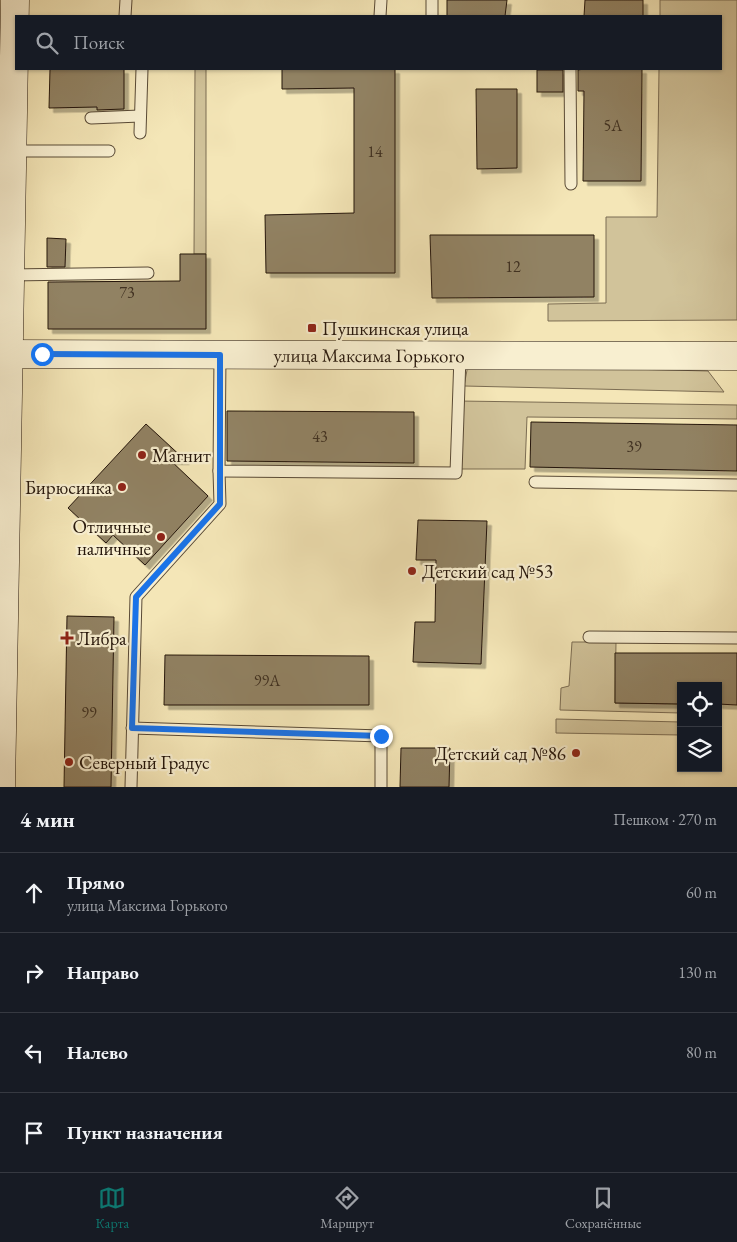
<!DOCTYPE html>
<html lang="ru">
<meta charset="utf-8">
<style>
:root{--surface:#171b24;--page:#20242c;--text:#f1f3f6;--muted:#9ea1a6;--line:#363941;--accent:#0f766e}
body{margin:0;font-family:"EB Garamond",serif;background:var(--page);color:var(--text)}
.controls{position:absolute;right:15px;bottom:15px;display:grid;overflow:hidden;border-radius:0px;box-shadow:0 1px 4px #0004}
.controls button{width:45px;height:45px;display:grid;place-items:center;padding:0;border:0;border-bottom:1px solid var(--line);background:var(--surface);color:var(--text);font:25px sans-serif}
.stop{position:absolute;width:15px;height:15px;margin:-11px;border:4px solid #1a73e8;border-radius:50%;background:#fff}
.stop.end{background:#1a73e8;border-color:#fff;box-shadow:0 1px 5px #0008}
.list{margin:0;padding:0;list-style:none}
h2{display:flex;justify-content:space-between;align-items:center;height:65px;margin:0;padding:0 20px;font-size:21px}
h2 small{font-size:16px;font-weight:400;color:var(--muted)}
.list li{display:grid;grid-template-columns:32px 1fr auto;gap:15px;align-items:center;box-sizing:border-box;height:80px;padding:0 20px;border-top:1px solid var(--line)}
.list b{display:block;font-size:19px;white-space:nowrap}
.list p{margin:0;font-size:16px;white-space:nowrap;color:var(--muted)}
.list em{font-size:16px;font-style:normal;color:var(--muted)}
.icon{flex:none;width:28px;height:28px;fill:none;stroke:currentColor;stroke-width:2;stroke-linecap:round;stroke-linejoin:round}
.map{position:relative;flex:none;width:737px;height:787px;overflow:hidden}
.search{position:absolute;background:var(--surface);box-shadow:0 1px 4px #0004;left:15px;right:15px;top:15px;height:55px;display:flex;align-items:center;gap:12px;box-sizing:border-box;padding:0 18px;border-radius:0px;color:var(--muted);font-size:19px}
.sheet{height:385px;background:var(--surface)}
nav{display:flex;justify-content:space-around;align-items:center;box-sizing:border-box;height:70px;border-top:1px solid var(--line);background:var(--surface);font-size:14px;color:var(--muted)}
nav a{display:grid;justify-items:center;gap:2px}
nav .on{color:var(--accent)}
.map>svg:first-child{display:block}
</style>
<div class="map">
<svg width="737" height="787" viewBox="0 0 737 787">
<defs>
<filter id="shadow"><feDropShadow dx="4.5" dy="4.5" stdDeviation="0" flood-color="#0004"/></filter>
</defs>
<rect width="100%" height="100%" fill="#f4e6b7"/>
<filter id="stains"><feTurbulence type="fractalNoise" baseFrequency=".004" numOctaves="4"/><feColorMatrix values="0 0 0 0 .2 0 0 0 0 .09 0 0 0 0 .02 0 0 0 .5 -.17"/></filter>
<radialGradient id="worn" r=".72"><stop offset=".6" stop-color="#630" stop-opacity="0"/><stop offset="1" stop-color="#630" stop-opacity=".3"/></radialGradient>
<g fill="#d1c39a" stroke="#7b6c52">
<polygon points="660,0 737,0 737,320 548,321 548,304 606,303 606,217 657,217 659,69 721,69 721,16 660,16"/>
<polygon points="195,69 206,69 206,254 194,254"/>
<polygon points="468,365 708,371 724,392 464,386"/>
<polygon points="459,401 737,405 737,419 527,417 525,469 460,469"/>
<polygon points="572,642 616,642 615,703 681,704 681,713 560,710 561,688 569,686"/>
<polygon points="556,719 681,722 681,735 556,733"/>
</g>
<g fill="#918264" stroke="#25160b" filter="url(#shadow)">
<polygon points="447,0 507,0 505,16 447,16"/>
<polygon points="585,0 643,0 643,16 584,16"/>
<polygon points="50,69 124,69 124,109 97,110 97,107 49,108"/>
<polygon points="282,69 395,69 395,273 266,273 265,215 354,213 354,88 282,89"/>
<polygon points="584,69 642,69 641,181 583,181 584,91 578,91 578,70"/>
<rect x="537" y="70" width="26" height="22"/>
<polygon points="476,89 517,89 517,168 477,169"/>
<polygon points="430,235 594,235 594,297 432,298"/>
<polygon points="47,238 66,239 65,267 47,267"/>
<polygon points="180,254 206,254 206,329 48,329 48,282 180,281"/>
<polygon points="227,411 414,412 414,463 227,461"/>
<polygon points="531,422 737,425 737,471 530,467"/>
<polygon points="146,424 185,460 170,460 208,496 145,565 113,535 106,543 68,508"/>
<polygon points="418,520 487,521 481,664 413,662 415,622 435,622 436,560 416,560"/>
<polygon points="67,616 114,617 111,787 64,787"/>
<polygon points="615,653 737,653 737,705 718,704 718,686 681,686 681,704 615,703"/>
<polygon points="165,655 369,656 369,705 164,705"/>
<polygon points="401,748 450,748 449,787 400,787"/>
</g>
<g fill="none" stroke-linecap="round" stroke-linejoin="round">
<g stroke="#594a36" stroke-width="13">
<g id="lane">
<polyline points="125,16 126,0"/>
<polyline points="380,16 381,0"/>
<polyline points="432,16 432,0"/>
<polyline points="570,69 571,184"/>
<polyline points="91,118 140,116"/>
<polyline points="140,133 142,69"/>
<polyline points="12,151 109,151"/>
<polyline points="10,275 148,273"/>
<polyline points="220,355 219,471 456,473 460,356"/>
<polyline points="535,482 737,485"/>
<polyline points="589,637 737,638"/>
<polyline points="132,728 381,736 381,787"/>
<polyline points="131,787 136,597 220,504 219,471"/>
</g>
</g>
<g stroke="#25160b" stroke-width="29">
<g id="secondary">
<path id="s1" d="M0,354L737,356"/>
<polyline points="1,787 15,0"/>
</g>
</g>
<use href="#lane" stroke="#f8efd0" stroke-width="11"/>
<use href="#secondary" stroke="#f8efd0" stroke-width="28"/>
</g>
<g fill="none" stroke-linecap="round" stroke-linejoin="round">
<polyline stroke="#1a73e8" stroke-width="6" points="42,354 220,355 220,504 136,597 132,728 381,736"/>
</g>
<g fill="#8f2418" stroke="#f8efd0" stroke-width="2">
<rect x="307" y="323" width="10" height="10" rx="2.5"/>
<circle cx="142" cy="455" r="5"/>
<circle cx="122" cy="487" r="5"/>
<circle cx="161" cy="537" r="5"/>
<circle cx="412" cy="571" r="5"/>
<path d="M64.5 630.5h5v5h5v5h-5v5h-5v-5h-5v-5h5z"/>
<circle cx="576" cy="753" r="5"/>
<circle cx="69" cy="762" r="5"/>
</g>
<g text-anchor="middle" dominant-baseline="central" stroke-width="4.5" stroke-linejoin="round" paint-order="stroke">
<g font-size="16" fill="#403121">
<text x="613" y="125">5А</text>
<text x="375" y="151">14</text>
<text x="513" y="266">12</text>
<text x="127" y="292">73</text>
<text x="320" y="436">43</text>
<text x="634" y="446">39</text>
<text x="267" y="680">99А</text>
<text x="89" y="712">99</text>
</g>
<g font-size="19" fill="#25160b" stroke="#f8efd0" text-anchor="start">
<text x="322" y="328">Пушкинская улица</text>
<text x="152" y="455">Магнит</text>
<text x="112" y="487" text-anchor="end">Бирюсинка</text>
<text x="151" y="526" text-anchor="end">Отличные<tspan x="151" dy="22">наличные</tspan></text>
<text x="422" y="571">Детский сад №53</text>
<text x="77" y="638">Либра</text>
<text x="566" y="753" text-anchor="end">Детский сад №86</text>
<text x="79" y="762">Северный Градус</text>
</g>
<g font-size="19" fill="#25160b" stroke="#f8efd0">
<text stroke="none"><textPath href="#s1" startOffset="369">улица Максима Горького</textPath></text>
</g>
</g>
<rect width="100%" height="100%" filter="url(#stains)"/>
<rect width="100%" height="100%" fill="url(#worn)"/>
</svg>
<div class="controls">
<button><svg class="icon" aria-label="locate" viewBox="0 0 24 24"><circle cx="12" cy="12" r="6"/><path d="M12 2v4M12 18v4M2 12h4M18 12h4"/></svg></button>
<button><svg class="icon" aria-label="layers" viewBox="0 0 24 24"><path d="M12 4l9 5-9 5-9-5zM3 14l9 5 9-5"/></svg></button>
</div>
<div class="stop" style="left:42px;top:354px"></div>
<div class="stop end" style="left:381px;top:736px"></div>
<div class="search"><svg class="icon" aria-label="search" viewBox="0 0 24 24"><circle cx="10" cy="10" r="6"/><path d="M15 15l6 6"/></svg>Поиск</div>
</div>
<section class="sheet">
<h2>4 мин<small>Пешком · 270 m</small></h2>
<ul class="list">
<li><svg class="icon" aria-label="ahead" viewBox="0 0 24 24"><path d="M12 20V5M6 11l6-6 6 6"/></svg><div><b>Прямо</b><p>улица Максима Горького</p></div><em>60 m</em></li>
<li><svg class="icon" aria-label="right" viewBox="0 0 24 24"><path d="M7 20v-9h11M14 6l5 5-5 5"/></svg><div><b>Направо</b></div><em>130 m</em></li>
<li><svg class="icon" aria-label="left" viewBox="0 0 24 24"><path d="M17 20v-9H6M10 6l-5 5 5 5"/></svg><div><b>Налево</b></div><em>80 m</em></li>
<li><svg class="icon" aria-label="arrive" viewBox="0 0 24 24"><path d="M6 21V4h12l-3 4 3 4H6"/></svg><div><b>Пункт назначения</b></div></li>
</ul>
</section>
<nav>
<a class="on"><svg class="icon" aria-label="map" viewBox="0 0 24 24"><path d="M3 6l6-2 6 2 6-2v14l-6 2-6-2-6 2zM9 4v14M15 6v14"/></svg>Карта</a>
<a><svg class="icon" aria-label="directions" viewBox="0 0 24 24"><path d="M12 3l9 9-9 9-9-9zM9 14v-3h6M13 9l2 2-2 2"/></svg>Маршрут</a>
<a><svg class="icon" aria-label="saved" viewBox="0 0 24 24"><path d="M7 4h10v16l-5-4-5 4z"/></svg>Сохранённые</a>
</nav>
